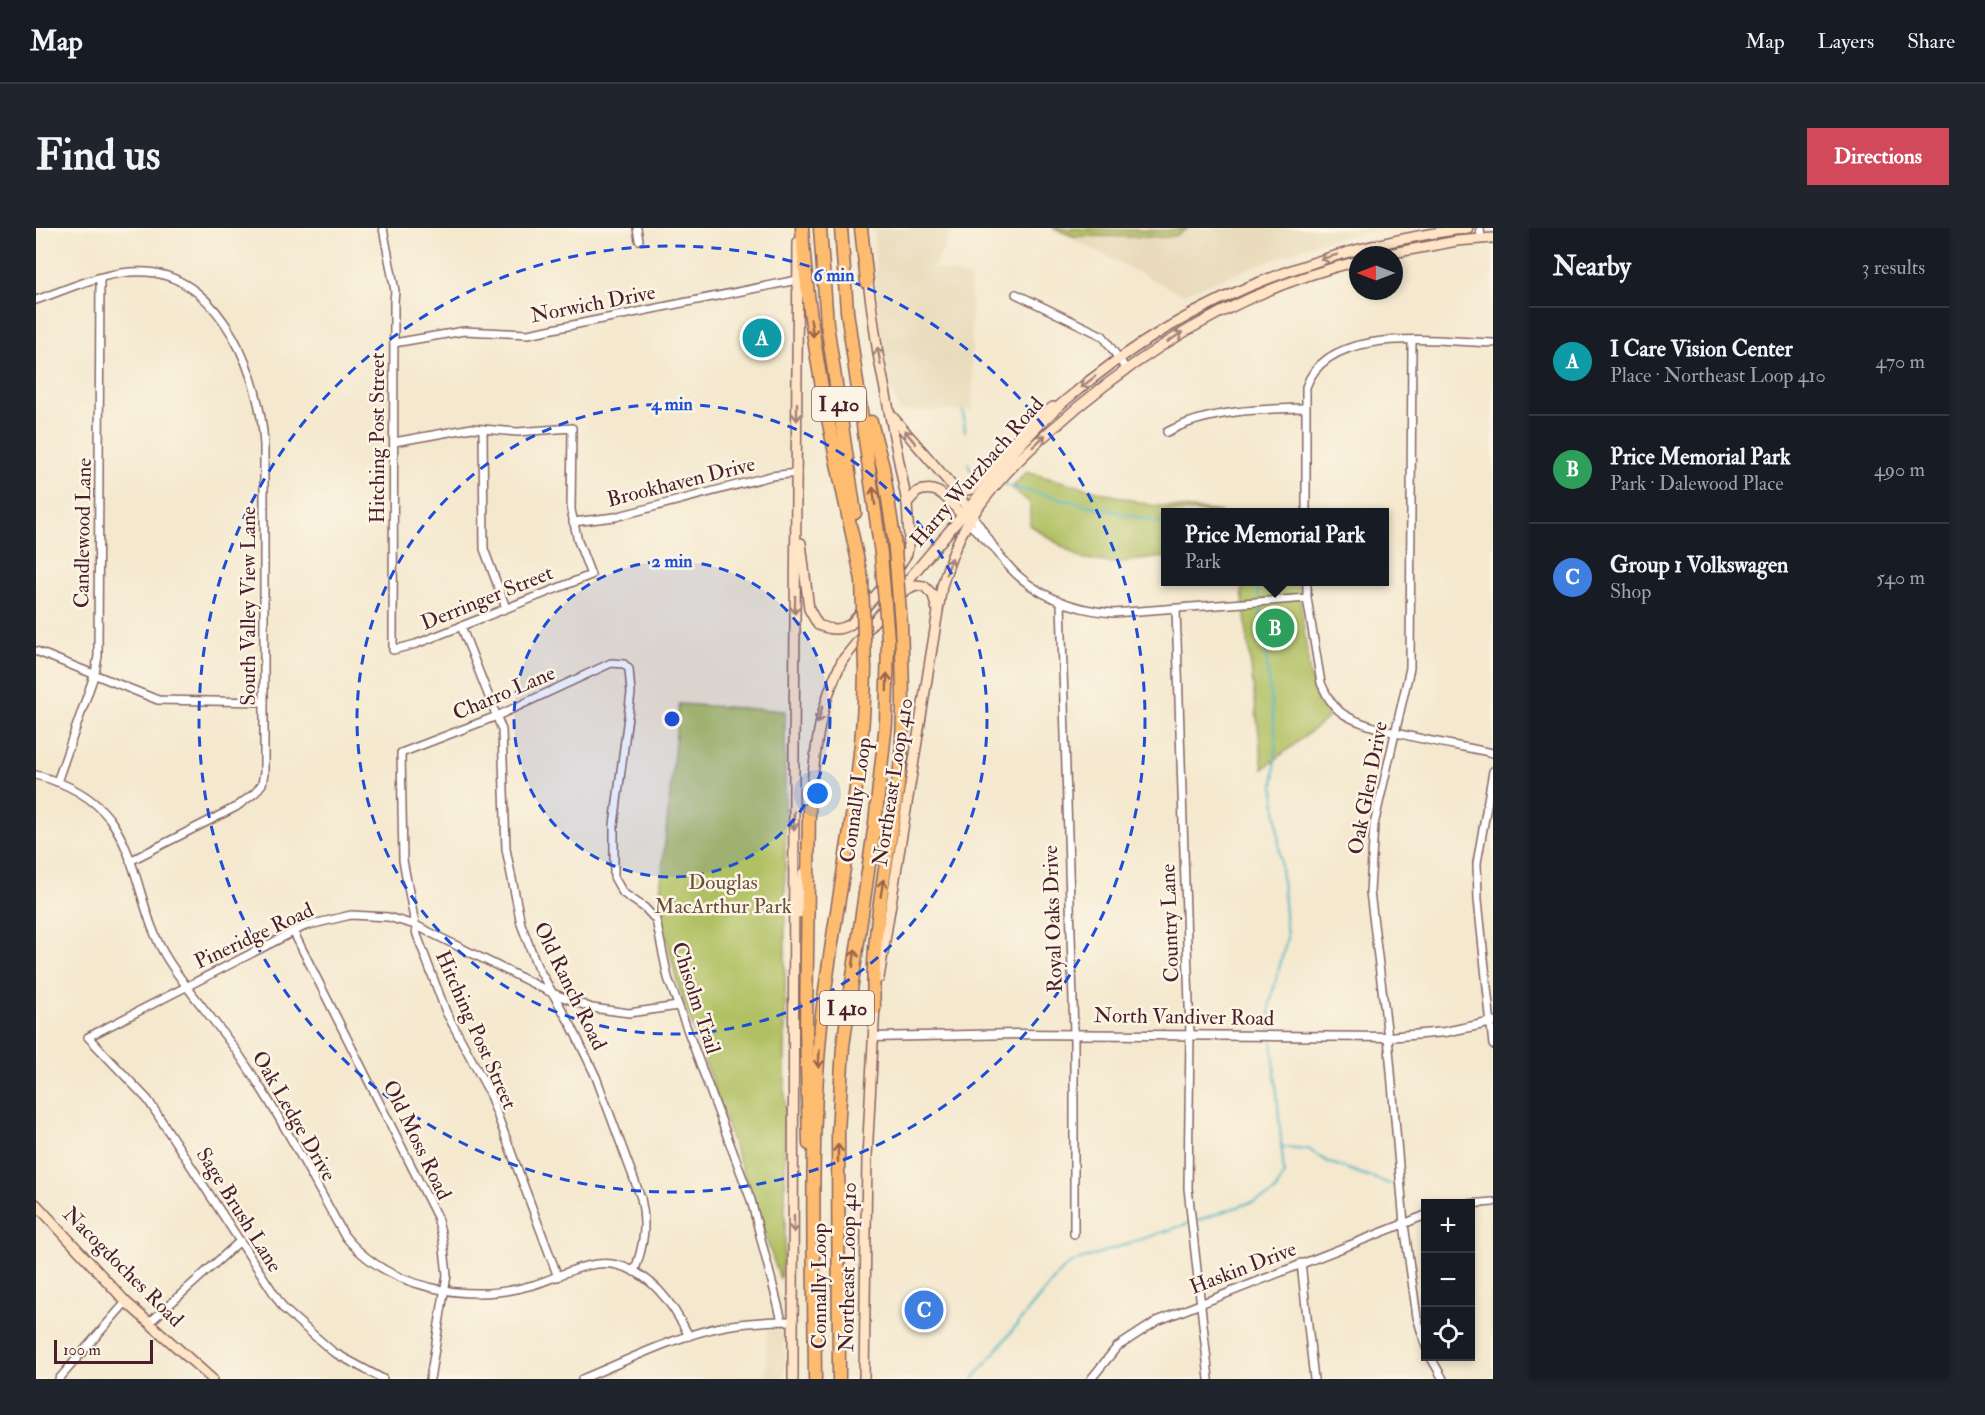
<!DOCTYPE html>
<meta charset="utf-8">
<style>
:root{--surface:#171b24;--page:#20242c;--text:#f1f3f6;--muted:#9ea1a6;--line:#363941;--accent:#d1495b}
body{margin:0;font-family:"IM FELL Double Pica",serif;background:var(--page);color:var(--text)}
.controls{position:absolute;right:18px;bottom:18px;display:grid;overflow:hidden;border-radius:0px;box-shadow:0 3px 9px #0003}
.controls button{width:54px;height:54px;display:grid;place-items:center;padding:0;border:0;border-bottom:2px solid var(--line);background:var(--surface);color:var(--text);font:30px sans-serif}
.compass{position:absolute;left:1313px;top:18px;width:54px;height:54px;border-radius:50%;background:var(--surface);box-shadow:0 3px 9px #0003;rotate:270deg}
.scale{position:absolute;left:18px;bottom:15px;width:99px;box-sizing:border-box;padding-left:6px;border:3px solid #4a1f2b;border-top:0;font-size:16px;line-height:21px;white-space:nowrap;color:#4a1f2b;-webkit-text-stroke:4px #fcf5e5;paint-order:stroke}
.you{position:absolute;left:782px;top:566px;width:21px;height:21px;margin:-15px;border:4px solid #fff;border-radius:50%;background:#1a73e8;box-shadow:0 0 0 9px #1a73e833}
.badge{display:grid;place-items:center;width:39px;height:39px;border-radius:50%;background:var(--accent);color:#fff;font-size:20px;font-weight:700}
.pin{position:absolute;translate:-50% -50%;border:3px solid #fff;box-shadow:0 2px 6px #0006}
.popup{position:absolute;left:1125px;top:280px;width:228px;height:78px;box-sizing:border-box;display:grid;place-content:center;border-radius:0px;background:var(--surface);filter:drop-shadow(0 2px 4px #0005);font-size:20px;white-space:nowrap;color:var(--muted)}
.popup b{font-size:22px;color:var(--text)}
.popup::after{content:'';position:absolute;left:50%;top:100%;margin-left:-12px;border:12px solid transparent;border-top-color:var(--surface)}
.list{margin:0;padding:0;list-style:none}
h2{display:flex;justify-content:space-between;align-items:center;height:78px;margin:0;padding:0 24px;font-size:26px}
h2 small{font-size:20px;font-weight:400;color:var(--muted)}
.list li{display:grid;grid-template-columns:39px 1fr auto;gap:18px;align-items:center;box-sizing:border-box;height:108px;padding:0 24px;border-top:2px solid var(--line)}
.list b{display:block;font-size:22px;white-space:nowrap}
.list p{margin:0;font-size:20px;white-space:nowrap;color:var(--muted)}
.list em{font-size:20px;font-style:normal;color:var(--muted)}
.icon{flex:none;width:33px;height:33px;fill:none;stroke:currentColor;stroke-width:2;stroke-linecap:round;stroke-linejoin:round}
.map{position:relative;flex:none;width:1457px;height:1151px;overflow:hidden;border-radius:0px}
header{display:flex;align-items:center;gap:36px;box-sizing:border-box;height:84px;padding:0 30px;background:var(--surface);border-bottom:2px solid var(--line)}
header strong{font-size:28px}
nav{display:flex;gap:33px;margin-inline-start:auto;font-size:21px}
.intro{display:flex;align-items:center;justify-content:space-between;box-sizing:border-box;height:144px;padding:0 36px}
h1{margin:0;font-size:42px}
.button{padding:15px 27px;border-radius:0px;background:var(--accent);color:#fff;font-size:21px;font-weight:700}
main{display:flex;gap:36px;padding:0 36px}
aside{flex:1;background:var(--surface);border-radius:0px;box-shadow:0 3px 9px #0003}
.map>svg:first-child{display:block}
</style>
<header>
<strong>Map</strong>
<nav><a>Map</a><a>Layers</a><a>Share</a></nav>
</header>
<div class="intro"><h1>Find us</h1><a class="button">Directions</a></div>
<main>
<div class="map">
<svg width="1457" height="1151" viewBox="0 0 1457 1151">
<rect width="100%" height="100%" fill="#fcf5e5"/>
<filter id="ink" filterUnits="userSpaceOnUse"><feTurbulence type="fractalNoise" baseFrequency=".0167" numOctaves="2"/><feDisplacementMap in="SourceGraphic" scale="12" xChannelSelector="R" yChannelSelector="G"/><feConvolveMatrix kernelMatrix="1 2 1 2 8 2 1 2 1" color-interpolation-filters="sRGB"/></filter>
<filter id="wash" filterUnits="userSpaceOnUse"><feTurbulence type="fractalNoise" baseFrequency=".008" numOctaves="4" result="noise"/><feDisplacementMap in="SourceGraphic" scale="24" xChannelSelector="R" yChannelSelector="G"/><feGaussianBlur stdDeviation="1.35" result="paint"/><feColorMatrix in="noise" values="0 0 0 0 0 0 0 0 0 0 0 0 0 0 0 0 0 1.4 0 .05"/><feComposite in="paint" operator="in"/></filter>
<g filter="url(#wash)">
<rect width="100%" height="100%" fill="#f4e8ce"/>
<g fill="#e8daba">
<polygon points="838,0 919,0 897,40 934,50 937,182 864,184 855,163 843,101 839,53"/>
<polygon points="1014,0 1347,0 1275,17 1146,66"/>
<polygon points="731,1102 749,1102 748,1151 688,1151 730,1146"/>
</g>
<g fill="#b0c062" stroke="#7d7046" stroke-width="1.5">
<polygon points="1017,0 1128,3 1152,0 1141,7 1129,9 1038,8"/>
<polygon points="990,244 1114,277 1186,284 1130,284 1129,329 1074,335 1044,330 994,297 994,275 976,260"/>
<polygon points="1205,354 1262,354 1274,448 1280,470 1293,489 1227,541"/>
<polygon points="643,476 749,483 749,1018 744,1051 641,754 623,675"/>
</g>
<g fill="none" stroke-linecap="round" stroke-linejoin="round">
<g stroke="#43b1c0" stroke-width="2">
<polyline points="927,183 929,203"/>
<polyline points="932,235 935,243 941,247"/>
<polyline points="968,257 1130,296"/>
<polyline points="1221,354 1223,371"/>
<polyline points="1224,377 1240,514 1238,557 1251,710 1234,775 1235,805"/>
<polyline points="1247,919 1272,921 1292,934 1354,956"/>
<polyline points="937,1151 1023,1045 1035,1035 1231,969 1239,964 1248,946 1236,810"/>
</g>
</g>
</g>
<g filter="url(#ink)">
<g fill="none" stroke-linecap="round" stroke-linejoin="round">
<g stroke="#866564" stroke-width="10">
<g id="minor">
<polyline points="347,0 359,63 358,73 357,422 380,416 555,347 542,313 535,282 536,200 481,204 436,200 358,214"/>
<polyline points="601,0 603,12"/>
<polyline points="1444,0 1445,11"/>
<polyline points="980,66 1067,108 1090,141"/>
<path d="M0,72C35,60 73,41 111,44C187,50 225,152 228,217V545L226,556L219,565L200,579L94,633"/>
<polyline points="1376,113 1374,440 1338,597 1334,664 1352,809 1368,996 1381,1089 1390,1119"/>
<polyline points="358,115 428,103 492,106 761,52"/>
<polyline points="447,201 448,321 470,380"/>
<path d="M1131,204C1172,182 1224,181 1269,180"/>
<path d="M1270,284V159C1292,95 1404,114 1457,115"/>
<path d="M937,288C948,303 957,320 969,334C996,367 1037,382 1077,385L1271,370"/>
<polyline points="537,294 579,289 735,248 761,245"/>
<polyline points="932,295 956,318"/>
<path d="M1271,354V370L1285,455C1290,466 1295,477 1306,485C1332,504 1422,517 1457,525"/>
<polyline points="1025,375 1038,806 1038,1006"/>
<polyline points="1140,381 1154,807 1152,960 1173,1151"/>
<path d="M425,398L466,502L470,621L485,696L501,738L536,799L560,849L605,970C611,997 608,1018 598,1044"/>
<polyline points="0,423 122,472 228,474"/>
<polyline points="1457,543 1441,635 1442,672 1457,817"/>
<path d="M0,547C27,554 55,567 73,590C104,632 104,689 132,732C155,768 185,799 208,834C245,889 276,949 308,1007C351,1061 432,1076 497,1057C522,1050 549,1032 576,1036C614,1042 637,1076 653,1108"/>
<polyline points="21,554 59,445 62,428 64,50"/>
<polyline points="257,703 401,989 407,1012 411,1047 394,1151"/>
<polyline points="1432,976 1457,974"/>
<polyline points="1265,1035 1278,1151"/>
<polyline points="522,1049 452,862 410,784 381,707 367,632 365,525 461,488 575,435 588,436 593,441 595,465 578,597 578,649 587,665 609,680 620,692 632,750 715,972 746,1093"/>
<polyline points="113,1095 204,1013"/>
<polyline points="1394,1128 1407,1151"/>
<polyline points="23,1151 90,1074"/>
<polyline points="347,1151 297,1124 248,1081 112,872 52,809 269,698 315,687 352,689 379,697 516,765 556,780 593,785 642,778"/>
<path d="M546,1151C592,1132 639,1108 689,1098C711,1094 735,1093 758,1093"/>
<polyline points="1055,1151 1081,1119 1121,1093 1390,987"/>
</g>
</g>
<g stroke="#866564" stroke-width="11">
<polyline id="tertiary" points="837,809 981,806 1352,809 1409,804 1457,794"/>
</g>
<g stroke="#866564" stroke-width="12">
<g id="secondary">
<polyline points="1346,27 1421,13 1457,10"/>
<polyline points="855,187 918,260 933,283"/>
<polyline points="921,264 936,261 992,197 1017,179"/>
<path d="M871,275L881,264C903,254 915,275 928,290"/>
<path d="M765,315L773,381L782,397C795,402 803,403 815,396L858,346L871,326L873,310L871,275L842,126L831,47"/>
<polyline points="864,366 879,357 888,358 897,367 900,379"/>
<path d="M773,586C779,529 780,486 806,433C848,380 892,328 936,276C965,240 994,202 1030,172C1145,73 1283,20 1432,0"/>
<polyline points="763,685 767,645"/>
<path d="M843,750L906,358C911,341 917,323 925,307C946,267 981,232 1014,203C1103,123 1205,62 1322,33"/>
<polyline points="0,976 90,1074 176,1151"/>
<polyline points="757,1151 758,519 762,14"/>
<polyline points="828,1151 831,930 839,776"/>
</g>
</g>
<g stroke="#866564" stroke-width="15">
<g id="motorway">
<path d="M766,0C773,119 801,235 826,352"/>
<polyline points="784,0 791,96 819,285"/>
<polyline points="805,0 811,83 845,326"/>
<polyline points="825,0 831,54"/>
<polyline points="835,194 847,239 858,310"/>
<path d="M838,781C834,705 852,633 862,558C869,505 867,450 865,397"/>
<polyline points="773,916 770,798 773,581"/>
<path d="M779,1151C778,1028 773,901 787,778C801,665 828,555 829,440"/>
<polyline points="803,1151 802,904 807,818 839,595 850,495 852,412"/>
</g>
</g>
<use href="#minor" stroke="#fff" stroke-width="7"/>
<use href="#tertiary" stroke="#fff" stroke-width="8"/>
<use href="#secondary" stroke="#ffe4c6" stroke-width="9"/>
<use href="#motorway" stroke="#febc70" stroke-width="12"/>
<g stroke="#866564" stroke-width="15" stroke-linecap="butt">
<g id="motorway-bridge">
<polyline points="858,310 865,397"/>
<polyline points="845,326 852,412"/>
<polyline points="826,352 829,440"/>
</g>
</g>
<use href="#motorway-bridge" stroke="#febc70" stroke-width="12"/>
</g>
<defs><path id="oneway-shaft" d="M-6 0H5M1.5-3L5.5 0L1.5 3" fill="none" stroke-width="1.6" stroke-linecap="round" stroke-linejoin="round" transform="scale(1.5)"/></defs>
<g stroke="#a48278">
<use href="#oneway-shaft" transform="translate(1293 29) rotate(165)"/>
<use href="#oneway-shaft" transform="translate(1139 109) rotate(-33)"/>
<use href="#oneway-shaft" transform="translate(843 128) rotate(-100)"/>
<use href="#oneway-shaft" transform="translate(1052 154) rotate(142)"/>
<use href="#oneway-shaft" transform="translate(761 184) rotate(90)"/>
<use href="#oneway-shaft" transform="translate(874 209) rotate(-130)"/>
<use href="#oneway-shaft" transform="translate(1003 213) rotate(-43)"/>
<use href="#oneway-shaft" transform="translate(913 338) rotate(-70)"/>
<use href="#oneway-shaft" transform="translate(759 377) rotate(91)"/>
<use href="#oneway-shaft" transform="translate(784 487) rotate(105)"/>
<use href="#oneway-shaft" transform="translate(758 593) rotate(90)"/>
<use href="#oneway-shaft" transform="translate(758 996) rotate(90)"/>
</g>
<g stroke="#9b664a">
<use href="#oneway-shaft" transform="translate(776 100) rotate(81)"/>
<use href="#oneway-shaft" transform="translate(838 268) rotate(-97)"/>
<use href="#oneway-shaft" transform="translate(851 454) rotate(-89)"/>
<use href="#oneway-shaft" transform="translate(846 660) rotate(-81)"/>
<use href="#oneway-shaft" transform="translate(818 730) rotate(-83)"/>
<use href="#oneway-shaft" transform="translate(783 831) rotate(93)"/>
<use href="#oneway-shaft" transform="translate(802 925) rotate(-90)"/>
</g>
</g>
<circle cx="636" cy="491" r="158" fill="#1d4ed8" fill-opacity=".12"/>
<g fill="none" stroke="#1d4ed8" stroke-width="3" stroke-dasharray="10 8">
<circle cx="636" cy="491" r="158"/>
<circle cx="636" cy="491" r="315"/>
<circle cx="636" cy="491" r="473"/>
</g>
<g text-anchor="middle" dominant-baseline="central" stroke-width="5" stroke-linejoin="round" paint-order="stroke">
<g fill="#fcf5e5" stroke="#7f5f63" stroke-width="1.5">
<rect x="776" y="159" width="54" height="34" rx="4.5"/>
<rect x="784" y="763" width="54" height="34" rx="4.5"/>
</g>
<g font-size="20" font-weight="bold" fill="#4a1f2b">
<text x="803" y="176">I 410</text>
<text x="811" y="780">I 410</text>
</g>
<g font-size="21" fill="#4a1f2b" stroke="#fcf5e5">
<text transform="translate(557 76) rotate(-11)">Norwich Drive</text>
<text transform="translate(341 210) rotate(-90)">Hitching Post Street</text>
<text transform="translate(941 244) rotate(-49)">Harry Wurzbach Road</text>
<text transform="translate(645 254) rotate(-14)">Brookhaven Drive</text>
<text transform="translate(47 305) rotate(-89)">Candlewood Lane</text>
<text transform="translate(451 370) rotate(-22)">Derringer Street</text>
<text transform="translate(212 378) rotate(-90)">South Valley View Lane</text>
<text transform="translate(468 465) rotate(-23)">Charro Lane</text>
<text transform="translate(857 554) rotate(-81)">Northeast Loop 410</text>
<text transform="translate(1332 560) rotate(-79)">Oak Glen Drive</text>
<text transform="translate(820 572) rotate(-82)">Connally Loop</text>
<text transform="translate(1017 691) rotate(-92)">Royal Oaks Drive</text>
<text transform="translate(1134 695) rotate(-92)">Country Lane</text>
<text transform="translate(218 708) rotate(-25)">Pineridge Road</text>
<text transform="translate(534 758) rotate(64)">Old Ranch Road</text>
<text transform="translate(660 770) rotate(72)">Chisolm Trail</text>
<text transform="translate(1148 789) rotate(1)">North Vandiver Road</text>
<text transform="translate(440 802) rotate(66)">Hitching Post Street</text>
<text transform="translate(258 888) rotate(60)">Oak Ledge Drive</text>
<text transform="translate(381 912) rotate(64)">Old Moss Road</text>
<text transform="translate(203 982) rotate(58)">Sage Brush Lane</text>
<text transform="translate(87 1039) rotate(45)">Nacogdoches Road</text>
<text transform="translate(812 1039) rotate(-89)">Northeast Loop 410</text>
<text transform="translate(1207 1040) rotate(-21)">Haskin Drive</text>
<text transform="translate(783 1058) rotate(-90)">Connally Loop</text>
</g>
<g font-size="21" fill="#694f3c" stroke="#fcf5e5">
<text x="687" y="654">Douglas<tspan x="687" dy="24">MacArthur Park</tspan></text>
</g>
</g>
<circle cx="636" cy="491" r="9" fill="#1d4ed8" stroke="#fcf5e5" stroke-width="3"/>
<g font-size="18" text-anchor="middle" font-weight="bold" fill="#1d4ed8" stroke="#fcf5e5" stroke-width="5" stroke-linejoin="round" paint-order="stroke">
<text x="798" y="53">6 min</text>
<text x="636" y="182">4 min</text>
<text x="636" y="339">2 min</text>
</g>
</svg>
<div class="controls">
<button>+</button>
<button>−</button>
<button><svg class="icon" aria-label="locate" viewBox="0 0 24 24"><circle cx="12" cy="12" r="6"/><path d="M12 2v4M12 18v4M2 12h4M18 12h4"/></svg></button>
</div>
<svg class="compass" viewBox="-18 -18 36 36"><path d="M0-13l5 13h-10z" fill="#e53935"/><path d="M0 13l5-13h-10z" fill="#9ea1a6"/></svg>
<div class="scale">100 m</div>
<div class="you"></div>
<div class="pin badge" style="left:726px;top:110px;background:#0f9aa8">A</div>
<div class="pin badge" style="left:1239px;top:400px;background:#2e9e5b">B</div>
<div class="popup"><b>Price Memorial Park</b>Park</div>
<div class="pin badge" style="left:888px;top:1082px;background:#3f7fe0">C</div>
</div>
<aside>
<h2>Nearby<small>3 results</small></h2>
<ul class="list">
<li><span class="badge" style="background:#0f9aa8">A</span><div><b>I Care Vision Center</b><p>Place · Northeast Loop 410</p></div><em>470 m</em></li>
<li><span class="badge" style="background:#2e9e5b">B</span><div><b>Price Memorial Park</b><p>Park · Dalewood Place</p></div><em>490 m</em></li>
<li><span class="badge" style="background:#3f7fe0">C</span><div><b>Group 1 Volkswagen</b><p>Shop</p></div><em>540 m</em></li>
</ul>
</aside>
</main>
